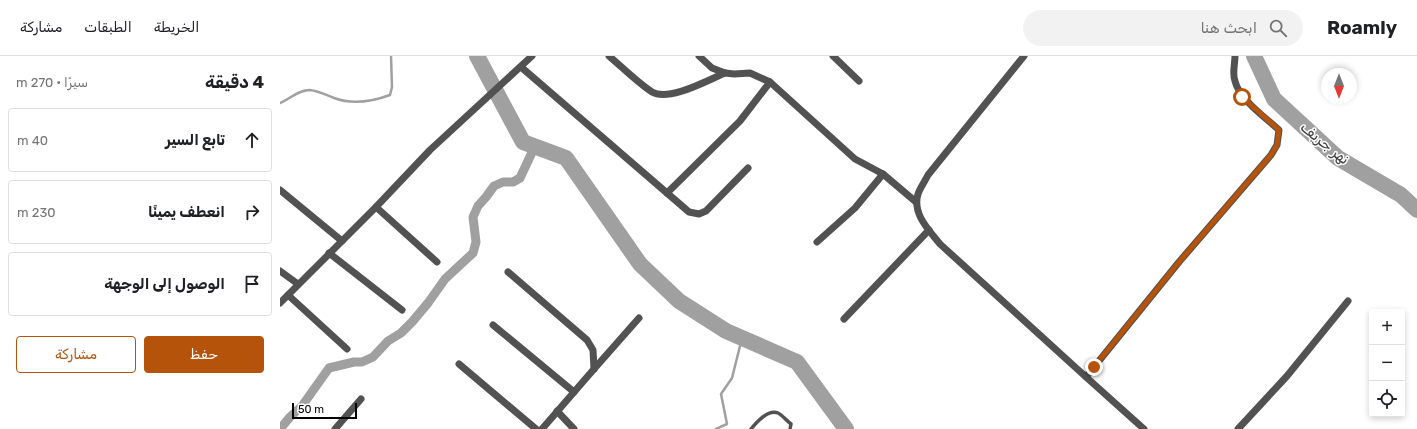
<!DOCTYPE html>
<html lang="ar">
<meta charset="utf-8">
<style>
:root{--surface:#fff;--page:#f2f2f2;--text:#202124;--muted:#757577;--line:#e0e0e0;--accent:#b45309}
body{margin:0;font-family:Rubik,"Noto Naskh Arabic",sans-serif;background:var(--page);color:var(--text);direction:rtl}
.controls{position:absolute;right:12px;bottom:12px;display:grid;overflow:hidden;border-radius:4px;box-shadow:0 2px 6px #0003}
.controls button{width:36px;height:36px;display:grid;place-items:center;padding:0;border:0;border-bottom:1px solid var(--line);background:var(--surface);color:var(--text);font:20px sans-serif}
.compass{position:absolute;left:1041px;top:12px;width:36px;height:36px;border-radius:50%;background:var(--surface);box-shadow:0 2px 6px #0003;rotate:180deg}
.scale{position:absolute;left:12px;bottom:10px;width:65px;box-sizing:border-box;padding-left:4px;border:2px solid #000;border-top:0;font-size:11px;line-height:14px;white-space:nowrap;color:#000;-webkit-text-stroke:3px #fff;paint-order:stroke}
.stop{position:absolute;width:12px;height:12px;margin:-9px;border:3px solid #b45309;border-radius:50%;background:#fff}
.stop.end{background:#b45309;border-color:#fff;box-shadow:0 1px 4px #0008}
.list{margin:0;padding:0;list-style:none}
h2{display:flex;justify-content:space-between;align-items:center;height:52px;margin:0;padding:0 16px;font-size:17px}
h2 small{font-size:13px;font-weight:400;color:var(--muted)}
.list li{display:grid;grid-template-columns:26px 1fr auto;gap:12px;align-items:center;box-sizing:border-box;height:64px;margin:0 8px 8px;padding:0 8px;border:1px solid var(--line);border-radius:4px}
.list b{display:block;font-size:15px;white-space:nowrap}
.list em{font-size:13px;font-style:normal;color:var(--muted)}
.actions{display:flex;gap:8px;padding:12px 16px}
.actions a{flex:1;padding:9px 0;border:1px solid var(--accent);border-radius:4px;text-align:center;font-size:14px;color:var(--accent)}
.actions .main{background:var(--accent);color:#fff}
.icon{flex:none;width:22px;height:22px;fill:none;stroke:currentColor;stroke-width:2;stroke-linecap:round;stroke-linejoin:round}
.map{position:relative;flex:none;width:1137px;height:373px;overflow:hidden;direction:ltr}
header{display:flex;align-items:center;gap:24px;box-sizing:border-box;height:56px;padding:0 20px;background:var(--surface);border-bottom:1px solid var(--line)}
header strong{font-size:19px}
nav{display:flex;gap:22px;margin-inline-start:auto;font-size:14px}
.search{width:280px;height:36px;background:var(--page);display:flex;align-items:center;gap:10px;box-sizing:border-box;padding:0 14px;border-radius:22px;color:var(--muted);font-size:15px}
main{display:flex}
aside{flex:1;background:var(--surface)}
.map>svg:first-child{display:block}
</style>
<header>
<strong>Roamly</strong>
<div class="search"><svg class="icon" aria-label="search" viewBox="0 0 24 24"><circle cx="10" cy="10" r="6"/><path d="M15 15l6 6"/></svg>ابحث هنا</div>
<nav><a>الخريطة</a><a>الطبقات</a><a>مشاركة</a></nav>
</header>
<main>
<div class="map">
<svg width="1137" height="373" viewBox="0 0 1137 373">
<rect width="100%" height="100%" fill="#fff"/>
<g fill="none" stroke-linecap="round" stroke-linejoin="round">
<g stroke="#a0a0a0" stroke-width="2.5">
<path d="M0,47C10,43 18,34 30,34C39,35 46,39 54,42C73,49 91,46 110,39L112,31L111,0"/>
<polyline points="436,373 447,368 441,338 452,322 462,282"/>
</g>
<polyline stroke="#a0a0a0" stroke-width="9" points="0,373 10,361 22,350 49,312 74,306 82,306 93,301 108,285 121,277 132,266 148,247 165,223 193,197 196,186 193,161 198,150 206,141 214,130 223,126 233,126 240,122 255,90"/>
<g stroke="#a0a0a0" stroke-width="16">
<polyline points="197,0 243,86 286,102 360,208 399,245 446,275 517,306 566,373"/>
<polyline points="974,0 994,43 1058,102 1121,139 1137,154"/>
</g>
<path stroke="#525252" stroke-width="3.5" d="M471,373C477,366 488,353 498,357C502,359 507,365 511,368L510,373"/>
<g stroke="#525252" stroke-width="7">
<path d="M329,0C342,11 358,27 372,36C389,46 428,24 445,17"/>
<polyline points="419,0 432,12 445,17 454,18 470,17 490,26 575,103 603,118 636,146"/>
<polyline points="553,0 579,25"/>
<path d="M744,0L648,119C645,125 640,132 638,138C632,158 649,174 660,188L806,321"/>
<polyline points="241,11 409,156 419,158 426,155 468,112"/>
<polyline points="0,134 62,185"/>
<polyline points="387,137 460,65 490,26"/>
<polyline points="96,151 157,206"/>
<polyline points="537,186 575,152 603,118"/>
<polyline points="49,197 122,254"/>
<polyline points="0,215 18,228"/>
<polyline points="228,216 307,284 313,294 314,313"/>
<polyline points="8,239 67,293"/>
<polyline points="0,247 96,151 150,94 252,0"/>
<polyline points="564,263 649,174"/>
<polyline points="213,269 294,336"/>
<polyline points="179,308 256,373"/>
<polyline points="277,355 294,373"/>
<polyline points="55,373 81,343"/>
<polyline points="262,373 314,313 359,262"/>
<path d="M864,373L806,321L899,206L991,99L997,89L999,74C986,62 959,43 955,25C952,18 955,8 955,0"/>
<polyline points="958,373 1007,320 1068,245"/>
</g>
</g>
<g fill="none" stroke-linecap="round" stroke-linejoin="round">
<polyline stroke="#b45309" stroke-width="5" points="814,311 899,206 991,99 997,89 999,74 962,41"/>
</g>
<g text-anchor="middle" dominant-baseline="central" stroke-width="3" stroke-linejoin="round" paint-order="stroke">
<g font-size="15" font-style="italic" fill="#414141" stroke="#fff">
<text transform="translate(1045 87) rotate(39)">نهر جريف</text>
</g>
</g>
</svg>
<div class="controls">
<button>+</button>
<button>−</button>
<button><svg class="icon" aria-label="locate" viewBox="0 0 24 24"><circle cx="12" cy="12" r="6"/><path d="M12 2v4M12 18v4M2 12h4M18 12h4"/></svg></button>
</div>
<svg class="compass" viewBox="-18 -18 36 36"><path d="M0-13l5 13h-10z" fill="#e53935"/><path d="M0 13l5-13h-10z" fill="#757577"/></svg>
<div class="scale">50 m</div>
<div class="stop" style="left:962px;top:41px"></div>
<div class="stop end" style="left:814px;top:311px"></div>
</div>
<aside>
<h2>4 دقيقة<small>سيرًا · 270 m</small></h2>
<ul class="list">
<li><svg class="icon" aria-label="ahead" viewBox="0 0 24 24"><path d="M12 20V5M6 11l6-6 6 6"/></svg><div><b>تابع السير</b></div><em>40 m</em></li>
<li><svg class="icon" aria-label="right" viewBox="0 0 24 24"><path d="M7 20v-9h11M14 6l5 5-5 5"/></svg><div><b>انعطف يمينًا</b></div><em>230 m</em></li>
<li><svg class="icon" aria-label="arrive" viewBox="0 0 24 24"><path d="M6 21V4h12l-3 4 3 4H6"/></svg><div><b>الوصول إلى الوجهة</b></div></li>
</ul>
<div class="actions"><a class="main">حفظ</a><a>مشاركة</a></div>
</aside>
</main>
